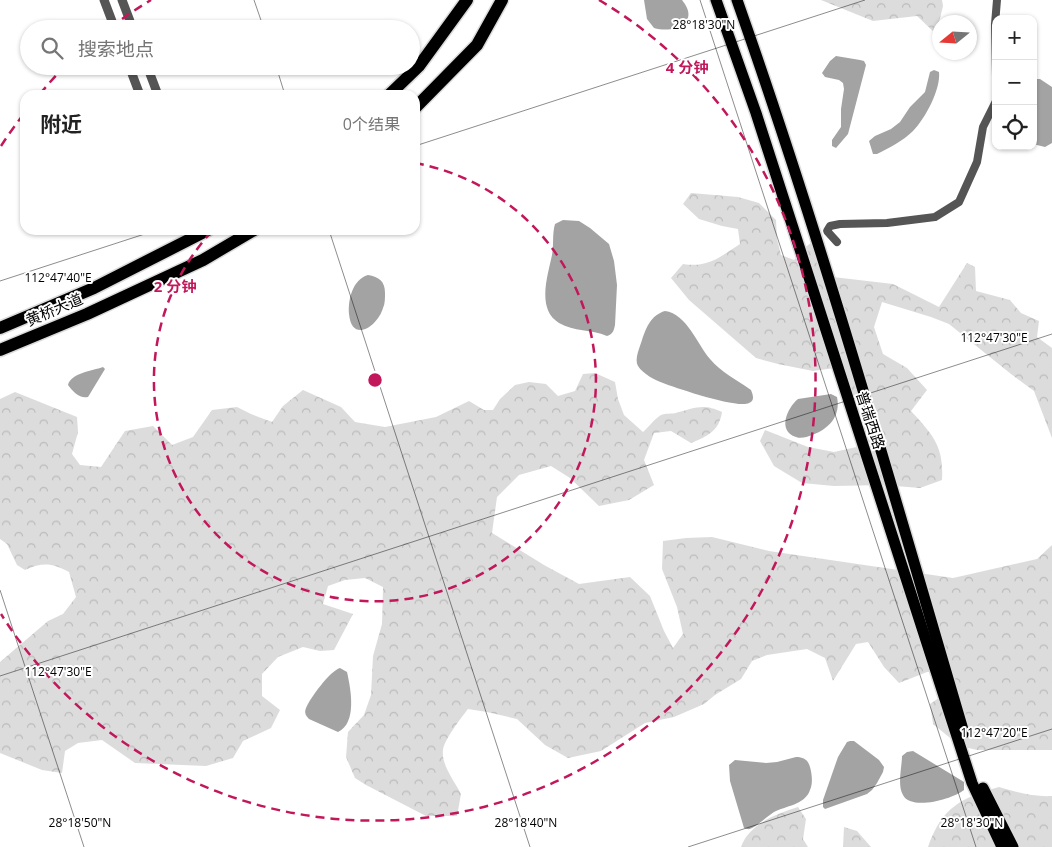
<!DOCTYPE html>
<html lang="zh">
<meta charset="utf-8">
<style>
:root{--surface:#fff;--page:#f6f6f6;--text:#222;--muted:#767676;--line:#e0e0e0}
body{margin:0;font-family:"Open Sans","Noto Sans SC",sans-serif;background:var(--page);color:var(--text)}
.controls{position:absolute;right:15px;top:15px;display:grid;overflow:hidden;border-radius:10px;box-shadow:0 1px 4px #0004}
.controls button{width:45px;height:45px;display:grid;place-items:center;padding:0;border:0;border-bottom:1px solid var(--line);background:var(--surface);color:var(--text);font:25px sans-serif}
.compass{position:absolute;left:932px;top:15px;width:45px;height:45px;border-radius:50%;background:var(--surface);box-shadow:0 1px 4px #0004;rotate:252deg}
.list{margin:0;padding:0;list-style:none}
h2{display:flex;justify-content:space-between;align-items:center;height:65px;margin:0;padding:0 20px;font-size:21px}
h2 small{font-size:16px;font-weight:400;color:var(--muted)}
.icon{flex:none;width:28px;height:28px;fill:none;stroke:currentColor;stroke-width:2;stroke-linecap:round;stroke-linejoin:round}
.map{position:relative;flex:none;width:1052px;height:847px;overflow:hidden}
.search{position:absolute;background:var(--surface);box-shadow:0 1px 4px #0004;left:20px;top:20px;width:400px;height:55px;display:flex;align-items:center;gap:12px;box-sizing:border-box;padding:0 18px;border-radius:28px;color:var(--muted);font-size:19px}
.panel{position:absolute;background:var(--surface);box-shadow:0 1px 4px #0004;left:20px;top:90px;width:400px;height:145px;border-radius:15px}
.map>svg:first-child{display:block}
</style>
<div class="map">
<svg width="1052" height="847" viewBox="0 0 1052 847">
<defs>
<pattern id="forest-crowns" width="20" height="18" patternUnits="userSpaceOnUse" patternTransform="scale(1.25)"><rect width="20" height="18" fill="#dcdcdc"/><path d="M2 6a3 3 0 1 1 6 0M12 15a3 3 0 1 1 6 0" fill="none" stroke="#bbb"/></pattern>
</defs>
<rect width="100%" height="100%" fill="#fff"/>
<g fill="url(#forest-crowns)">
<polygon points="821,0 942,0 943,6 936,34 917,16 873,21"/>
<path d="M691,193L738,197L759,203L776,220L777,239L781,255L794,260L804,248L815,240L828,254L833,277L893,284L939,307L967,263L975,267L976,291L1010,300L1021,313L1039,321L1037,337L1052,348V438L1034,391L1011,374L949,324L931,317L882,302L874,327L883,354L907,368L927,390L911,411C933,435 944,446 942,480L920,488L883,485L834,486L802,483L774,466L760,441L765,430L808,447L834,452L861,446L869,431L865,410L835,368L813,371L778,364L756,358L689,300L671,278L683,264C708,268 720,257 740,244L738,229L722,226L699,219L683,204Z"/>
<path d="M595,373L615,382L618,399L624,415L643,432C649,427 654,419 661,415C665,413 672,414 676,413C695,408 703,403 722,412C719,431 708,436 691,443L671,431L654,433L644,460L654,485L629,500L599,506L570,478L551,466L519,475L497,497L492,533L544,565L579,584L630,577L650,596L664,631L673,648L683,634L677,607L662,569L663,541L686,538L712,537L769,551L953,578L1037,559L1052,545V750H977L960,746L933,724L930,704L946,693L945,672H927L899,683L884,667L868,642L856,644L833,681L825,658L807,649L767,655L752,661L741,679L715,695L704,704L674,717L645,723L601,751L568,758L545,745L517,719L487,712L468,709C461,718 444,740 443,750C441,765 455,782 461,794L457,816H426L366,785L355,778L346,757L348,732L364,715L371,695L373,656L382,624L383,587L365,578L345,580L328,586L323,604L353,614L334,650L320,651L303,647L278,657L262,674V696L280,710L271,728L243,741L233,758L206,766L135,763L102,740L78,743L65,751L62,773L42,770L0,753V662L48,621L63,614L76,597L69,572C52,563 43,562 25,570L17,565L7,544L0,539V399L15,392L77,417L78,432L72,454L80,465L101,467L125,431L153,426L172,445L193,437L212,410L237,407L251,414L272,422L283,406L303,390L341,407L355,422L385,427L436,417L469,401L484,410H493L500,399L515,385L529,382L546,384L558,396L575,391L583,374Z"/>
<path d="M999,787C1016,792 1034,797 1052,796V847H928C942,807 961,798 999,787Z"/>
<path d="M798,807L806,819L803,839L808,847H741C749,824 776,814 798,807Z"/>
<polygon points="844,827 857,831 871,847 843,847"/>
</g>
<g fill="#a3a3a3">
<path d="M644,0H682C701,23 674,34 654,28L647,19Z"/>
<polygon points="836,56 860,60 864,61 866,65 848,134 836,148 832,146 832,140 841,127 841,109 844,89 843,83 839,80 825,77 822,73 830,61"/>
<path d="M934,70L939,72C941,89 925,119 913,131C903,141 889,148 877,154H873L869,141L875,136L891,129L900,122L910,107L925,92L930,72Z"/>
<polygon points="1033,79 1040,79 1052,87 1052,143 1045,147 1033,144"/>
<path d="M563,220L579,221L590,228L609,244L614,261L617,285L615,325C614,330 613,334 607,336C591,329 574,332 559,323C536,309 548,275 552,255C554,245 552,234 555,224Z"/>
<path d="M368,275C379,277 385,281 385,293C385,298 385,304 383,308C378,326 352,344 349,314C348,300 352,280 368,275Z"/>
<path d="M665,311C687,314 697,344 710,359C721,372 737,380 751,390C753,395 755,401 749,403C738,409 676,388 663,383C655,380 643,374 638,366C634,359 640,347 642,340C646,328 651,315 665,311Z"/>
<path d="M103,367L105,369L88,397C80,399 73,392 68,385C71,373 92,371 103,367Z"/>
<path d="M831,394L837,397C841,416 829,429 812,435C807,437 801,439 796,437C777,431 787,408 798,399Z"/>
<path d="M340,668L347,672C351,690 357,723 338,732L309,719C306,716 304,713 306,708C310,698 330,671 340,668Z"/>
<polygon points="850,741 854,741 879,760 884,767 883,772 877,783 872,790 867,794 825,809 823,807 823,800 838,757 847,742"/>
<path d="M913,751L964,782V790C953,799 911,811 903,795C897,785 902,767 902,756L907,752Z"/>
<path d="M796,757C804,757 808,760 810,767C812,774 813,784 810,790C805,805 785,806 774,812C766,817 760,824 752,828C748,830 748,829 744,828L730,781L729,765L735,760L766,763L777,762Z"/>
</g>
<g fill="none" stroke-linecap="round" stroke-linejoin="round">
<g stroke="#dbdbdb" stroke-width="14">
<g id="primary">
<polyline points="716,0 756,113 972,783 1002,847"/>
<path d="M737,0C822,241 892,488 964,733"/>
<polyline points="983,788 1013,847"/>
</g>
</g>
<g stroke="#dbdbdb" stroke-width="15">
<g id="trunk">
<polyline points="389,95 419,66 467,0"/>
<polyline points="415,108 477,45 502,0"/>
<polyline points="0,328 94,288 208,230"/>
<polyline points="0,350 87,314 203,260 254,230"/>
</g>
</g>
<g stroke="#555" stroke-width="8">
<polyline points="996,76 995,24 997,0"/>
<polyline points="837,242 827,231 830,226 840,224 887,223 935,217 959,202 977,162 983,127 996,101"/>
</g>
<g stroke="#555" stroke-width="9">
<polyline points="104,0 115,29"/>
<polyline points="122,0 133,29"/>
<polyline points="129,66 140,95"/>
<polyline points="147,66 158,95"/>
</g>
<use href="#primary" stroke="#000" stroke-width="11"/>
<use href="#trunk" stroke="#000" stroke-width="12"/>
</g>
<path fill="none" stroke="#000" stroke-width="1" stroke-opacity="0.45" d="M254,0L264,29M700,0L976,847M276,66L285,95M415,146L865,0M329,230L530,847M0,281L157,230M0,590L84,847M0,676L1052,334M688,847L1052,729"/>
<g fill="none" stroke="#c2185b" stroke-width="2.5" stroke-dasharray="9 6">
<path d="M415 163A221 221 0 1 1 212 231"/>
<path d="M1 146A441 441 0 0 1 23 115M40 94A441 441 0 0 1 63 68M110 28A441 441 0 0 1 151 0M599 0A441 441 0 1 1 1 614"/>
</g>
<g text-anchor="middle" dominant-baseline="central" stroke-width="4" stroke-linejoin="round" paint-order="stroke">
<g font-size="15" fill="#000" stroke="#fff">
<text transform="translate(54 309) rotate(-23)">黄桥大道</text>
<text transform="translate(871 420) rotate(72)">普瑞西路</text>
</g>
</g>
<g font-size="12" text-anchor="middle" fill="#000" stroke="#fff" stroke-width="4" stroke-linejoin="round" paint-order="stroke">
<text x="704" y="29">28°18'30"N</text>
<text x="58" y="282">112°47'40"E</text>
<text x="994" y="342">112°47'30"E</text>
<text x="58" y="676">112°47'30"E</text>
<text x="994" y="737">112°47'20"E</text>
<text x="80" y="827">28°18'50"N</text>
<text x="526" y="827">28°18'40"N</text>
<text x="972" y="827">28°18'30"N</text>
</g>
<circle cx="375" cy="380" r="8" fill="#c2185b" stroke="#fff" stroke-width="2.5"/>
<g font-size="15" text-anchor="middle" font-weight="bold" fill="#c2185b" stroke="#fff" stroke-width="4" stroke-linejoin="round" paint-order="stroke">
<text x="687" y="73">4 分钟</text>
<text x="175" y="292">2 分钟</text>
</g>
</svg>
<div class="controls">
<button>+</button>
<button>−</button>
<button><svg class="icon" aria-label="locate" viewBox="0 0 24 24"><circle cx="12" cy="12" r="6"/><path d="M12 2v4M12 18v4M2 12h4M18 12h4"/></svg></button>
</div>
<svg class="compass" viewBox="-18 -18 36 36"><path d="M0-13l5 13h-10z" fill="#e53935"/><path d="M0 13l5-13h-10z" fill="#767676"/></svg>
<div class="search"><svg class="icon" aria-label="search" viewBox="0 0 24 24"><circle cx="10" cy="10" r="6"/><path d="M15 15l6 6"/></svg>搜索地点</div>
<section class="panel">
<h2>附近<small>0个结果</small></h2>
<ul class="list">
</ul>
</section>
</div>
